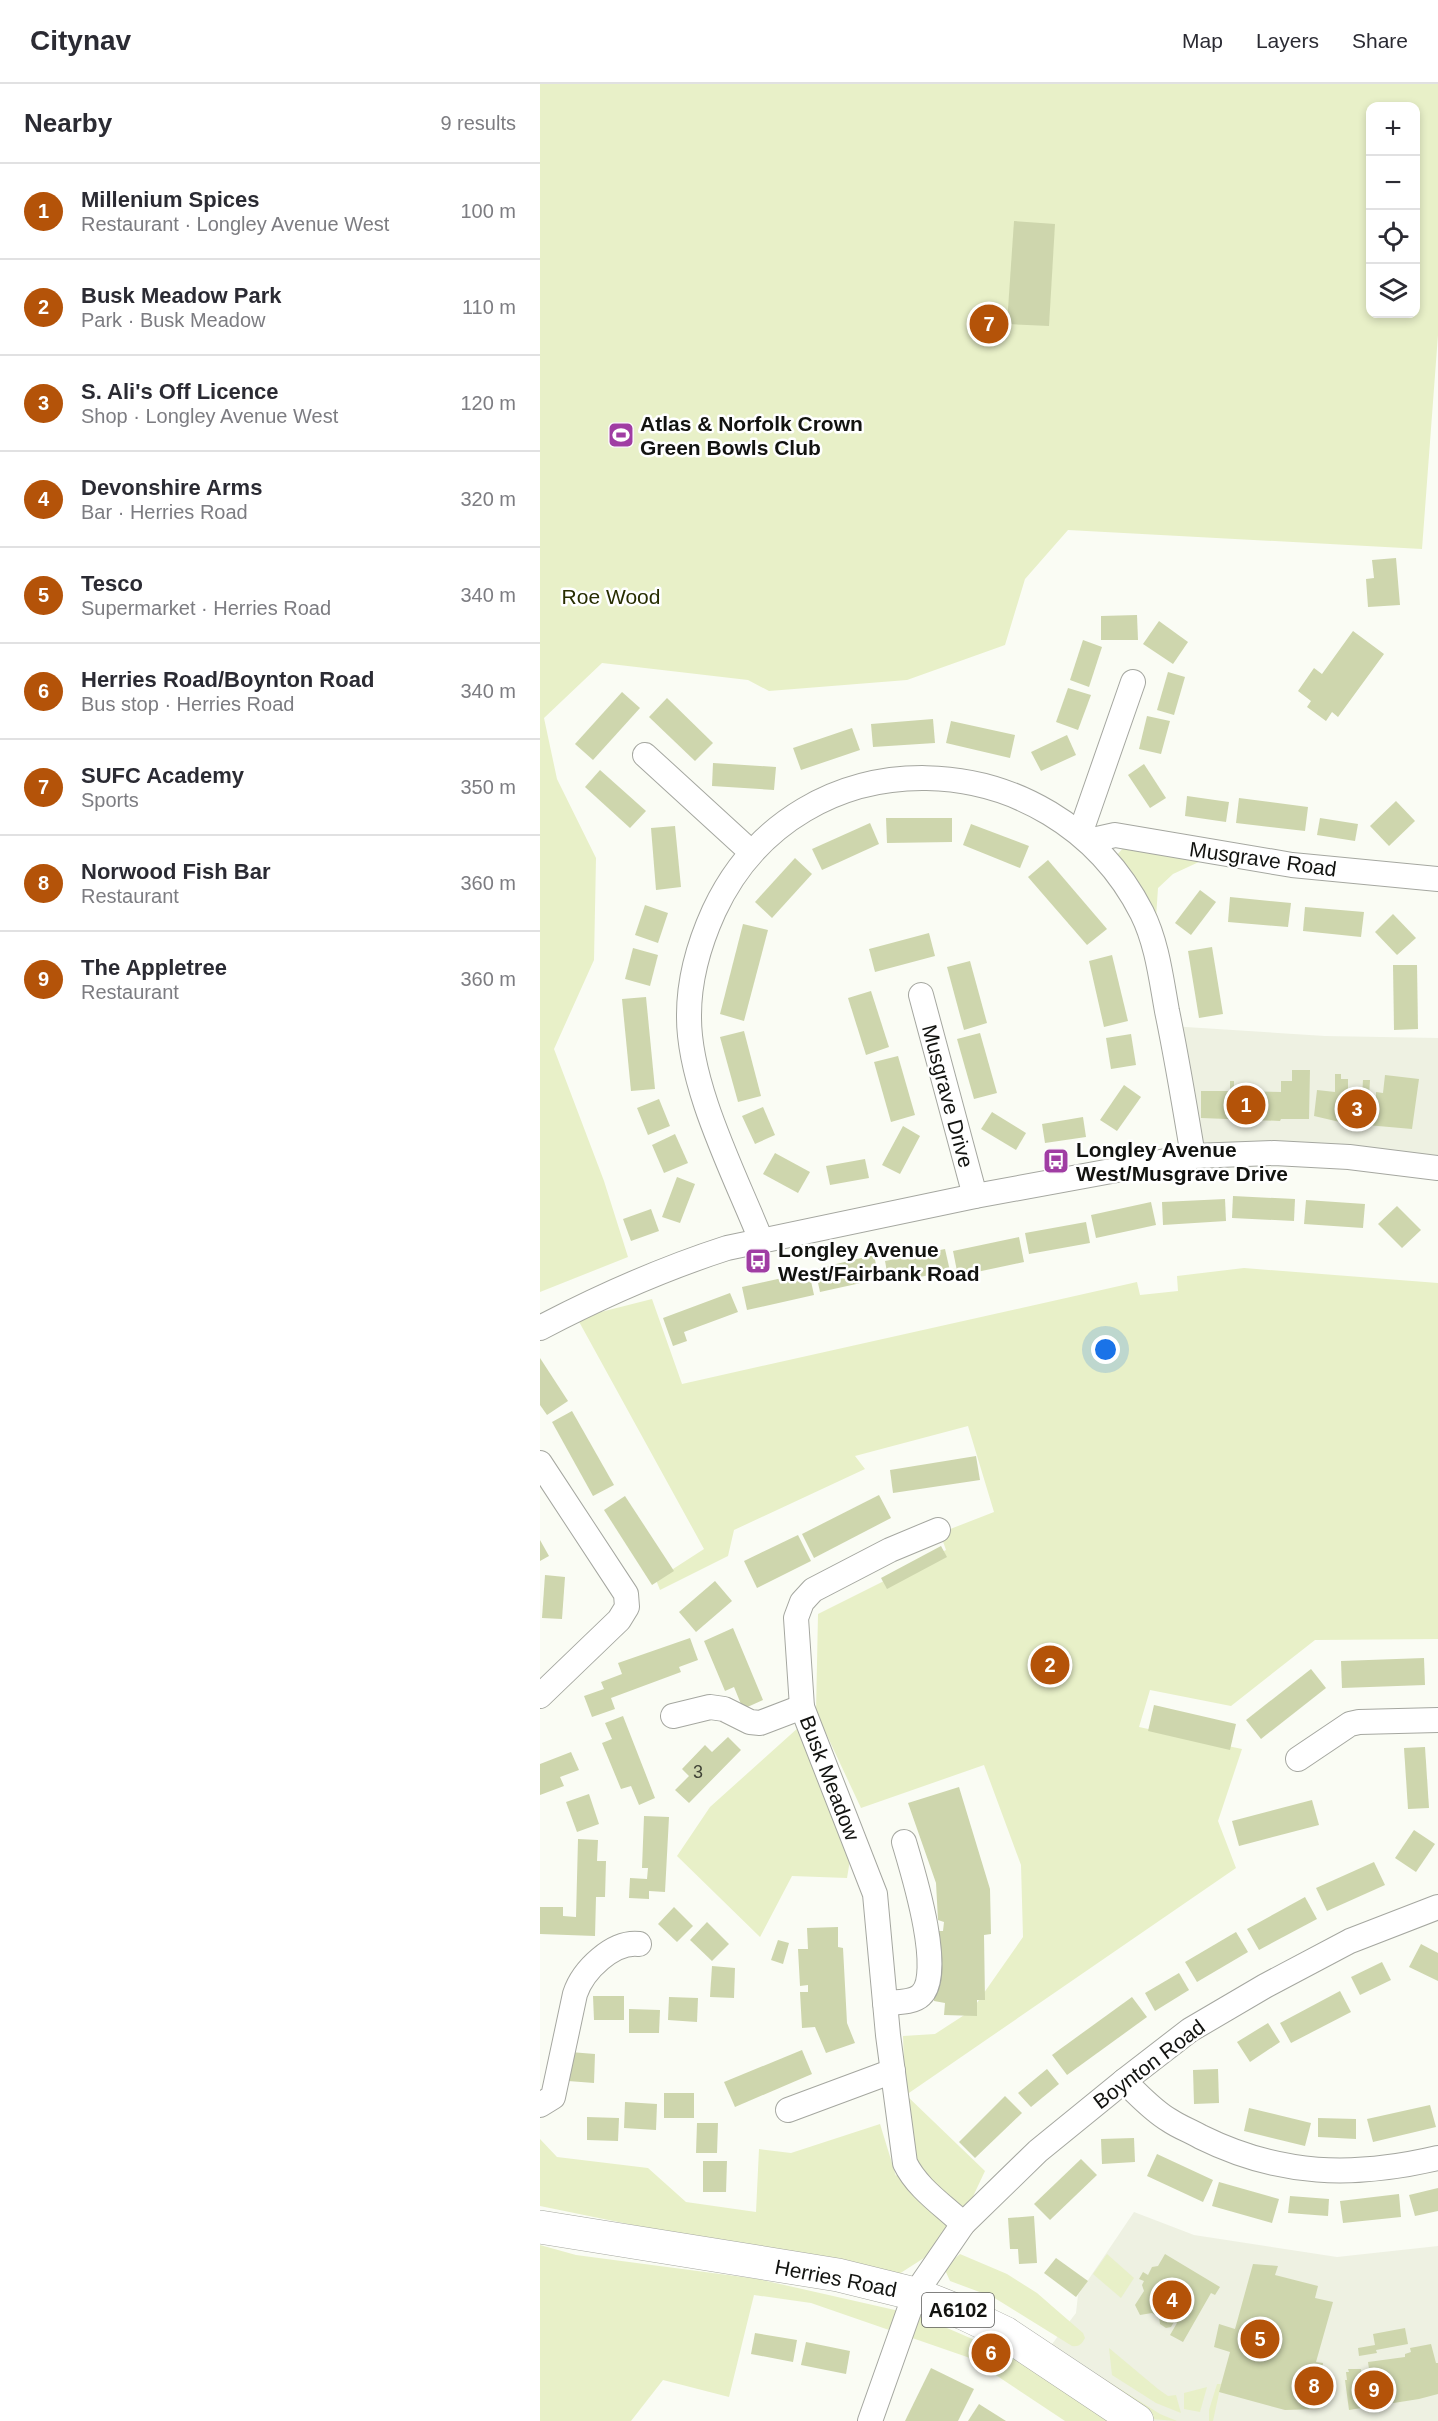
<!DOCTYPE html>
<meta charset="utf-8">
<style>
:root{--surface:#fff;--page:#f2f2f3;--text:#2b2b33;--muted:#7c7c81;--line:#e1e1e2;--accent:#b45309}
body{margin:0;font-family:Arial,sans-serif;background:var(--page);color:var(--text)}
.controls{position:absolute;right:18px;top:18px;display:grid;overflow:hidden;border-radius:12px;box-shadow:0 3px 9px #0003}
.controls button{width:54px;height:54px;display:grid;place-items:center;padding:0;border:0;border-bottom:2px solid var(--line);background:var(--surface);color:var(--text);font:30px sans-serif}
.you{position:absolute;left:566px;top:1266px;width:21px;height:21px;margin:-15px;border:4px solid #fff;border-radius:50%;background:#1a73e8;box-shadow:0 0 0 9px #1a73e833}
.badge{display:grid;place-items:center;width:39px;height:39px;border-radius:50%;background:var(--accent);color:#fff;font-size:20px;font-weight:700}
.pin{position:absolute;translate:-50% -50%;border:3px solid #fff;box-shadow:0 2px 6px #0006}
.list{margin:0;padding:0;list-style:none}
h2{display:flex;justify-content:space-between;align-items:center;height:78px;margin:0;padding:0 24px;font-size:26px}
h2 small{font-size:20px;font-weight:400;color:var(--muted)}
.list li{display:grid;grid-template-columns:39px 1fr auto;gap:18px;align-items:center;box-sizing:border-box;height:96px;padding:0 24px;border-top:2px solid var(--line)}
.list b{display:block;font-size:22px;white-space:nowrap}
.list p{margin:0;font-size:20px;white-space:nowrap;color:var(--muted)}
.list em{font-size:20px;font-style:normal;color:var(--muted)}
.icon{flex:none;width:33px;height:33px;fill:none;stroke:currentColor;stroke-width:2;stroke-linecap:round;stroke-linejoin:round}
.map{position:relative;flex:none;width:898px;height:2337px;overflow:hidden}
header{display:flex;align-items:center;gap:36px;box-sizing:border-box;height:84px;padding:0 30px;background:var(--surface);border-bottom:2px solid var(--line)}
header strong{font-size:28px}
nav{display:flex;gap:33px;margin-inline-start:auto;font-size:21px}
main{display:flex}
aside{flex:1;background:var(--surface)}
.map>svg:first-child{display:block}
</style>
<header>
<strong>Citynav</strong>
<nav><a>Map</a><a>Layers</a><a>Share</a></nav>
</header>
<main>
<aside>
<h2>Nearby<small>9 results</small></h2>
<ul class="list">
<li><span class="badge">1</span><div><b>Millenium Spices</b><p>Restaurant · Longley Avenue West</p></div><em>100 m</em></li>
<li><span class="badge">2</span><div><b>Busk Meadow Park</b><p>Park · Busk Meadow</p></div><em>110 m</em></li>
<li><span class="badge">3</span><div><b>S. Ali's Off Licence</b><p>Shop · Longley Avenue West</p></div><em>120 m</em></li>
<li><span class="badge">4</span><div><b>Devonshire Arms</b><p>Bar · Herries Road</p></div><em>320 m</em></li>
<li><span class="badge">5</span><div><b>Tesco</b><p>Supermarket · Herries Road</p></div><em>340 m</em></li>
<li><span class="badge">6</span><div><b>Herries Road/Boynton Road</b><p>Bus stop · Herries Road</p></div><em>340 m</em></li>
<li><span class="badge">7</span><div><b>SUFC Academy</b><p>Sports</p></div><em>350 m</em></li>
<li><span class="badge">8</span><div><b>Norwood Fish Bar</b><p>Restaurant</p></div><em>360 m</em></li>
<li><span class="badge">9</span><div><b>The Appletree</b><p>Restaurant</p></div><em>360 m</em></li>
</ul>
</aside>
<div class="map">
<svg width="898" height="2337" viewBox="0 0 898 2337">
<rect width="100%" height="100%" fill="#fafcf4"/>
<g fill="#eef1e2">
<polygon points="630,942 785,952 898,954 898,1084 653,1072"/>
<polygon points="594,2128 654,2151 797,2173 898,2162 898,2337 597,2337 502,2273 536,2229 538,2211"/>
</g>
<g fill="#e8f0c8" fill-rule="evenodd">
<path d="M0,0H898V251L882,465L528,446L485,495L465,561L367,596L229,607L208,596L62,579L4,634L17,695L56,774L54,876L14,965L64,1097L88,1173L0,1208ZM830,22H876V230H830Z"/>
<polygon points="584,763 661,777 633,790 618,804 616,834 577,771"/>
<polygon points="704,1184 898,1199 898,1555 775,1556 691,1622 610,1606 599,1643 702,1665 678,1737 696,1784 366,2011 445,2087 429,2121 384,2174 359,2190 225,2168 0,2122 0,2055 17,2073 108,2084 146,2118 216,2128 219,2065 251,2069 340,2040 356,2092 373,2068 365,2011 363,1952 395,1950 432,1926 483,1853 481,1781 444,1681 321,1724 276,1628 278,1530 406,1466 400,1449 454,1428 428,1342 315,1372 325,1385 194,1446 188,1472 120,1506 116,1496 164,1465 37,1234 112,1215 142,1300 597,1198 600,1211 638,1207 637,1192"/>
<polygon points="259,1643 310,1776 307,1794 252,1792 220,1853 137,1772 170,1723"/>
<polygon points="0,2161 36,2171 218,2195 377,2231 481,2276 573,2337 525,2337 430,2274 271,2219 214,2211 189,2313 123,2296 91,2337 0,2337"/>
<path d="M420,2170L467,2190L497,2209L543,2249L545,2254C542,2260 539,2263 532,2262L453,2213L410,2197L405,2186L406,2182Z"/>
<polygon points="567,2170 594,2194 581,2214 553,2190"/>
<polygon points="569,2264 618,2305 628,2312 636,2311 641,2329 616,2319 572,2291"/>
<polygon points="550,2286 620,2330 637,2337 611,2335"/>
<polygon points="677,2300 681,2300 673,2337 669,2337 669,2326"/>
<polygon points="667,2303 660,2328 644,2325 644,2309"/>
</g>
<g fill="#ced6ad">
<polygon points="474,137 515,140 509,242 467,240"/>
<polygon points="856,474 860,521 828,523 826,495 834,494 832,476"/>
<polygon points="597,531 598,556 561,556 561,532"/>
<polygon points="619,537 648,558 633,580 603,560"/>
<polygon points="813,547 844,570 798,633 792,628 786,637 767,623 771,617 758,607 774,584 782,590"/>
<polygon points="543,556 562,563 549,603 530,596"/>
<polygon points="628,588 645,593 634,631 617,626"/>
<polygon points="528,604 551,611 538,646 516,638"/>
<polygon points="82,608 100,624 53,676 35,660"/>
<polygon points="127,614 173,659 155,677 109,633"/>
<polygon points="607,632 630,637 621,670 599,665"/>
<polygon points="393,635 395,659 333,663 331,640"/>
<polygon points="411,637 475,651 470,674 406,659"/>
<polygon points="312,644 320,666 261,686 253,664"/>
<polygon points="527,651 536,671 501,687 491,668"/>
<polygon points="173,679 236,683 234,706 172,702"/>
<polygon points="604,680 626,714 610,724 588,691"/>
<polygon points="60,686 106,727 90,744 45,703"/>
<polygon points="647,712 689,718 686,738 645,732"/>
<polygon points="699,714 768,723 765,747 696,739"/>
<polygon points="856,717 875,737 849,762 830,742"/>
<polygon points="346,734 412,734 412,758 347,759"/>
<polygon points="780,734 818,740 815,757 777,751"/>
<polygon points="330,739 339,760 282,786 272,765"/>
<polygon points="431,740 489,762 480,784 423,761"/>
<polygon points="135,742 141,803 116,806 111,744"/>
<polygon points="255,774 272,790 232,834 215,818"/>
<polygon points="508,776 567,845 547,861 488,793"/>
<polygon points="660,806 676,818 651,851 635,839"/>
<polygon points="690,813 751,819 748,843 688,838"/>
<polygon points="105,821 128,829 118,859 95,851"/>
<polygon points="765,823 824,828 821,853 763,847"/>
<polygon points="853,830 876,854 857,871 835,848"/>
<polygon points="203,840 228,846 204,937 180,930"/>
<polygon points="389,849 395,872 335,888 329,865"/>
<polygon points="672,863 683,930 659,934 648,867"/>
<polygon points="93,864 118,871 110,902 85,895"/>
<polygon points="572,871 588,937 564,943 549,877"/>
<polygon points="430,877 447,939 424,946 407,883"/>
<polygon points="853,881 877,881 878,945 854,946"/>
<polygon points="331,907 349,963 326,971 308,914"/>
<polygon points="106,913 115,1005 91,1007 82,915"/>
<polygon points="204,947 221,1012 198,1018 180,953"/>
<polygon points="440,949 457,1009 434,1015 417,955"/>
<polygon points="591,950 596,981 571,985 566,954"/>
<polygon points="358,972 375,1031 351,1038 334,978"/>
<polygon points="752,986 770,986 769,1035 741,1035 740,1037 661,1034 661,1007 690,1007 690,997 694,997 694,1007 741,1008 741,997 752,997"/>
<polygon points="795,990 801,990 801,995 808,995 808,1010 822,1012 823,996 830,996 829,1013 836,1014 836,1008 843,1009 845,991 879,995 872,1045 804,1039 774,1032 777,1006 795,1008"/>
<polygon points="584,1001 601,1013 577,1047 560,1036"/>
<polygon points="119,1015 130,1042 108,1051 97,1024"/>
<polygon points="223,1023 235,1051 215,1060 202,1032"/>
<polygon points="452,1028 486,1049 476,1066 441,1045"/>
<polygon points="543,1033 546,1053 505,1059 502,1040"/>
<polygon points="363,1042 380,1052 360,1090 342,1081"/>
<polygon points="135,1050 148,1079 124,1089 112,1061"/>
<polygon points="235,1069 270,1088 258,1109 223,1090"/>
<polygon points="325,1075 329,1094 290,1101 286,1082"/>
<polygon points="137,1093 155,1100 140,1139 122,1133"/>
<polygon points="693,1112 755,1115 754,1137 692,1134"/>
<polygon points="685,1115 686,1137 623,1141 622,1118"/>
<polygon points="766,1116 825,1120 823,1144 764,1140"/>
<polygon points="611,1118 616,1141 556,1154 551,1131"/>
<polygon points="857,1122 881,1146 862,1164 838,1140"/>
<polygon points="111,1125 119,1147 91,1157 83,1135"/>
<polygon points="546,1138 550,1159 489,1170 485,1149"/>
<polygon points="479,1153 484,1178 418,1192 413,1167"/>
<polygon points="405,1165 410,1187 349,1199 345,1177"/>
<polygon points="334,1171 339,1195 280,1208 275,1185"/>
<polygon points="269,1188 274,1211 207,1226 202,1203"/>
<polygon points="190,1209 198,1228 144,1248 147,1257 133,1262 123,1234"/>
<polygon points="0,1274 28,1317 7,1331 0,1321"/>
<polygon points="32,1327 74,1401 53,1412 12,1338"/>
<polygon points="436,1372 440,1396 353,1409 350,1386"/>
<polygon points="339,1411 351,1434 274,1474 262,1450"/>
<polygon points="85,1412 134,1487 112,1501 64,1426"/>
<polygon points="258,1451 271,1477 217,1504 204,1477"/>
<polygon points="0,1456 9,1472 0,1477"/>
<polygon points="401,1462 407,1473 347,1505 341,1494"/>
<polygon points="5,1491 25,1493 22,1535 2,1534"/>
<polygon points="175,1497 192,1517 156,1548 139,1528"/>
<polygon points="193,1544 223,1616 203,1625 194,1603 185,1607 164,1557"/>
<polygon points="150,1554 158,1576 139,1583 141,1588 71,1614 75,1625 52,1633 44,1612 64,1605 61,1598 82,1590 78,1579"/>
<polygon points="884,1574 885,1601 802,1604 801,1577"/>
<polygon points="771,1585 786,1604 721,1655 706,1636"/>
<polygon points="614,1621 696,1640 690,1666 608,1647"/>
<polygon points="83,1632 115,1714 99,1721 91,1702 81,1705 62,1659 72,1655 65,1639"/>
<polygon points="188,1653 201,1666 149,1719 135,1706 149,1692 142,1685 165,1661 172,1668"/>
<polygon points="885,1663 889,1724 868,1725 864,1664"/>
<polygon points="31,1668 39,1686 20,1693 24,1702 0,1711 0,1680"/>
<polygon points="419,1703 450,1805 451,1850 444,1851 445,1916 437,1916 437,1932 404,1931 405,1919 394,1917 393,1847 403,1847 404,1838 398,1836 396,1799 368,1719"/>
<polygon points="49,1710 59,1740 37,1748 26,1718"/>
<polygon points="772,1716 779,1741 699,1762 692,1737"/>
<polygon points="104,1732 129,1733 125,1808 109,1807 109,1815 89,1814 90,1794 107,1795 108,1784 102,1784"/>
<polygon points="874,1746 895,1760 876,1788 855,1774"/>
<polygon points="38,1755 58,1756 57,1777 66,1777 65,1813 56,1813 55,1852 0,1850 0,1823 23,1823 23,1832 36,1833"/>
<polygon points="834,1778 845,1801 787,1827 776,1804"/>
<polygon points="765,1813 777,1835 719,1866 707,1845"/>
<polygon points="134,1823 153,1842 137,1858 118,1840"/>
<polygon points="167,1838 189,1860 172,1877 150,1856"/>
<polygon points="298,1843 298,1863 303,1864 307,1939 315,1959 286,1969 275,1943 262,1944 260,1908 268,1908 268,1901 260,1902 258,1865 268,1865 267,1844"/>
<polygon points="696,1848 708,1868 657,1898 645,1878"/>
<polygon points="238,1856 249,1859 243,1880 231,1876"/>
<polygon points="881,1860 898,1869 898,1897 869,1883"/>
<polygon points="842,1878 851,1896 820,1911 811,1893"/>
<polygon points="172,1882 195,1884 194,1914 170,1913"/>
<polygon points="639,1889 649,1906 615,1927 605,1909"/>
<polygon points="800,1907 811,1928 751,1959 740,1939"/>
<polygon points="53,1912 84,1912 84,1936 54,1936"/>
<polygon points="129,1913 158,1914 157,1938 128,1936"/>
<polygon points="592,1913 607,1933 527,1991 512,1971"/>
<polygon points="89,1925 120,1926 119,1949 89,1949"/>
<polygon points="728,1939 740,1958 710,1978 697,1958"/>
<polygon points="262,1966 272,1990 195,2023 184,1998"/>
<polygon points="30,1968 55,1970 54,1999 28,1997"/>
<polygon points="507,1985 519,2000 491,2023 478,2009"/>
<polygon points="678,1985 679,2019 654,2020 653,1986"/>
<rect x="124" y="2009" width="30" height="25"/>
<polygon points="465,2012 482,2029 435,2074 419,2058"/>
<polygon points="85,2018 117,2020 116,2046 84,2044"/>
<polygon points="890,2021 896,2043 833,2058 827,2035"/>
<polygon points="709,2024 771,2039 765,2062 704,2047"/>
<polygon points="47,2033 79,2034 78,2057 47,2056"/>
<polygon points="778,2034 816,2035 816,2055 778,2053"/>
<polygon points="157,2039 178,2039 177,2069 156,2069"/>
<polygon points="594,2054 595,2078 562,2080 561,2055"/>
<polygon points="617,2070 673,2096 663,2118 607,2092"/>
<polygon points="541,2075 557,2091 510,2136 494,2120"/>
<polygon points="163,2077 187,2077 186,2108 163,2108"/>
<polygon points="679,2098 739,2115 732,2139 672,2122"/>
<polygon points="898,2104 898,2127 875,2132 869,2111"/>
<polygon points="859,2110 861,2133 803,2139 800,2117"/>
<polygon points="750,2112 789,2115 788,2132 748,2129"/>
<polygon points="494,2132 497,2179 479,2180 478,2165 470,2165 468,2134"/>
<polygon points="625,2170 680,2203 675,2211 671,2209 643,2258 630,2251 637,2239 634,2238 631,2243 626,2244 620,2240 619,2233 612,2229 600,2231 595,2221 604,2207 602,2201 604,2197 599,2195 603,2188 608,2191 612,2183 618,2182"/>
<polygon points="516,2174 548,2197 536,2213 504,2189"/>
<polygon points="713,2180 738,2182 735,2191 778,2202 775,2214 793,2218 776,2278 783,2279 779,2325 745,2326 679,2308 690,2268 674,2263 679,2240 695,2245"/>
<polygon points="865,2244 868,2260 836,2266 837,2269 819,2272 818,2264 835,2261 833,2250"/>
<polygon points="215,2249 257,2256 253,2278 211,2270"/>
<polygon points="266,2258 310,2267 306,2290 261,2281"/>
<polygon points="891,2260 896,2279 898,2279 898,2310 879,2315 809,2326 805,2296 807,2296 806,2288 809,2288 808,2285 821,2285 822,2293 830,2292 828,2278 865,2273 865,2270 871,2268 870,2264"/>
<polygon points="391,2284 434,2305 418,2337 365,2337"/>
<polygon points="439,2320 466,2337 428,2337"/>
</g>
<g fill="none" stroke-linecap="round" stroke-linejoin="round">
<g stroke="#a5a7a0" stroke-width="26">
<g id="minor">
<polyline points="105,671 211,768"/>
<polyline points="540,750 593,598"/>
<polyline points="548,757 575,751 752,781 898,795"/>
<polyline points="381,911 435,1112"/>
<path d="M221,1156C195,1091 148,1001 149,931C149,894 159,860 174,827C259,645 513,654 602,829C617,859 621,894 627,927C637,975 645,1024 653,1072"/>
<path d="M0,1244C61,1212 122,1185 187,1164L435,1112L653,1072L734,1069L809,1073L898,1084"/>
<polyline points="0,1379 86,1510 87,1523 79,1536 0,1612"/>
<path d="M398,1446L350,1466L273,1506L262,1518L256,1534L262,1623L335,1810L348,1951L365,2079C377,2104 403,2121 423,2140"/>
<polyline points="133,1632 170,1623 184,1625 210,1638 220,1639 262,1623"/>
<polyline points="758,1675 810,1640 819,1638 898,1636"/>
<path d="M345,1919C356,1918 373,1919 381,1911C405,1890 372,1785 364,1758"/>
<path d="M584,1997C598,2010 612,2026 629,2036C639,2043 651,2047 661,2053C740,2092 813,2094 898,2074"/>
<path d="M0,2021L13,2013L35,1910C43,1886 73,1857 99,1860"/>
<polyline points="248,2026 353,1987"/>
<polyline points="330,2337 375,2210 423,2140 498,2067 584,1997 650,1946 725,1902 810,1857 898,1823"/>
</g>
</g>
<g stroke="#a5a7a0" stroke-width="34">
<polyline id="primary" points="0,2143 298,2191 375,2210 423,2229 465,2249 597,2337"/>
</g>
<use href="#minor" stroke="#fff" stroke-width="24"/>
<use href="#primary" stroke="#fff" stroke-width="33"/>
</g>
<defs>
<g id="stadium-square" transform="scale(1.35)"><rect x="-9" y="-9" width="18" height="18" rx="4" fill="#a03da3" stroke="#fff"/><path d="M0-5a6.5 5 0 1 0 0 10a6.5 5 0 1 0 0-10ZM-3.5-1.8h7v3.6h-7Z" fill="#fff"/></g>
<g id="bus-square" transform="scale(1.35)"><rect x="-9" y="-9" width="18" height="18" rx="4" fill="#a03da3" stroke="#fff"/><path d="M-5-6H5V4H4V6H2V4H-2V6H-4V4H-5ZM-3.5-4V0h7V-4ZM-3.5 1.2v1.5H-2V1.2ZM2 1.2v1.5H3.5V1.2Z" fill="#fff"/></g>
</defs>
<g fill-rule="evenodd">
<use href="#stadium-square" x="81" y="351"/>
<use href="#bus-square" x="516" y="1077"/>
<use href="#bus-square" x="218" y="1177"/>
</g>
<g text-anchor="middle" dominant-baseline="central" stroke-width="5" stroke-linejoin="round" paint-order="stroke">
<g font-size="18" fill="#414437">
<text x="158" y="1688">3</text>
</g>
<rect fill="#fff" stroke="#595a58" stroke-width="1.5" x="382" y="2209" width="72" height="34" rx="4.5"/>
<g font-size="20" font-weight="bold" fill="#121310">
<text x="418" y="2226">A6102</text>
</g>
<g font-size="21" font-weight="bold" fill="#121310" stroke="#fff" text-anchor="start">
<text x="100" y="339">Atlas &amp; Norfolk Crown<tspan x="100" dy="24">Green Bowls Club</tspan></text>
<text x="536" y="1065">Longley Avenue<tspan x="536" dy="24">West/Musgrave Drive</tspan></text>
<text x="238" y="1165">Longley Avenue<tspan x="238" dy="24">West/Fairbank Road</tspan></text>
</g>
<g font-size="21" fill="#272d00" stroke="#fff">
<text x="71" y="512">Roe Wood</text>
</g>
<g font-size="21" fill="#121310" stroke="#fff">
<text transform="translate(723 775) rotate(8)">Musgrave Road</text>
<text transform="translate(408 1012) rotate(75)">Musgrave Drive</text>
<text transform="translate(290 1694) rotate(69)">Busk Meadow</text>
<text transform="translate(609 1980) rotate(-37)">Boynton Road</text>
<text transform="translate(296 2194) rotate(11)">Herries Road</text>
</g>
</g>
</svg>
<div class="controls">
<button>+</button>
<button>−</button>
<button><svg class="icon" aria-label="locate" viewBox="0 0 24 24"><circle cx="12" cy="12" r="6"/><path d="M12 2v4M12 18v4M2 12h4M18 12h4"/></svg></button>
<button><svg class="icon" aria-label="layers" viewBox="0 0 24 24"><path d="M12 4l9 5-9 5-9-5zM3 14l9 5 9-5"/></svg></button>
</div>
<div class="you"></div>
<div class="pin badge" style="left:706px;top:1021px">1</div>
<div class="pin badge" style="left:510px;top:1581px">2</div>
<div class="pin badge" style="left:817px;top:1025px">3</div>
<div class="pin badge" style="left:632px;top:2216px">4</div>
<div class="pin badge" style="left:720px;top:2255px">5</div>
<div class="pin badge" style="left:451px;top:2269px">6</div>
<div class="pin badge" style="left:449px;top:240px">7</div>
<div class="pin badge" style="left:774px;top:2302px">8</div>
<div class="pin badge" style="left:834px;top:2306px">9</div>
</div>
</main>
